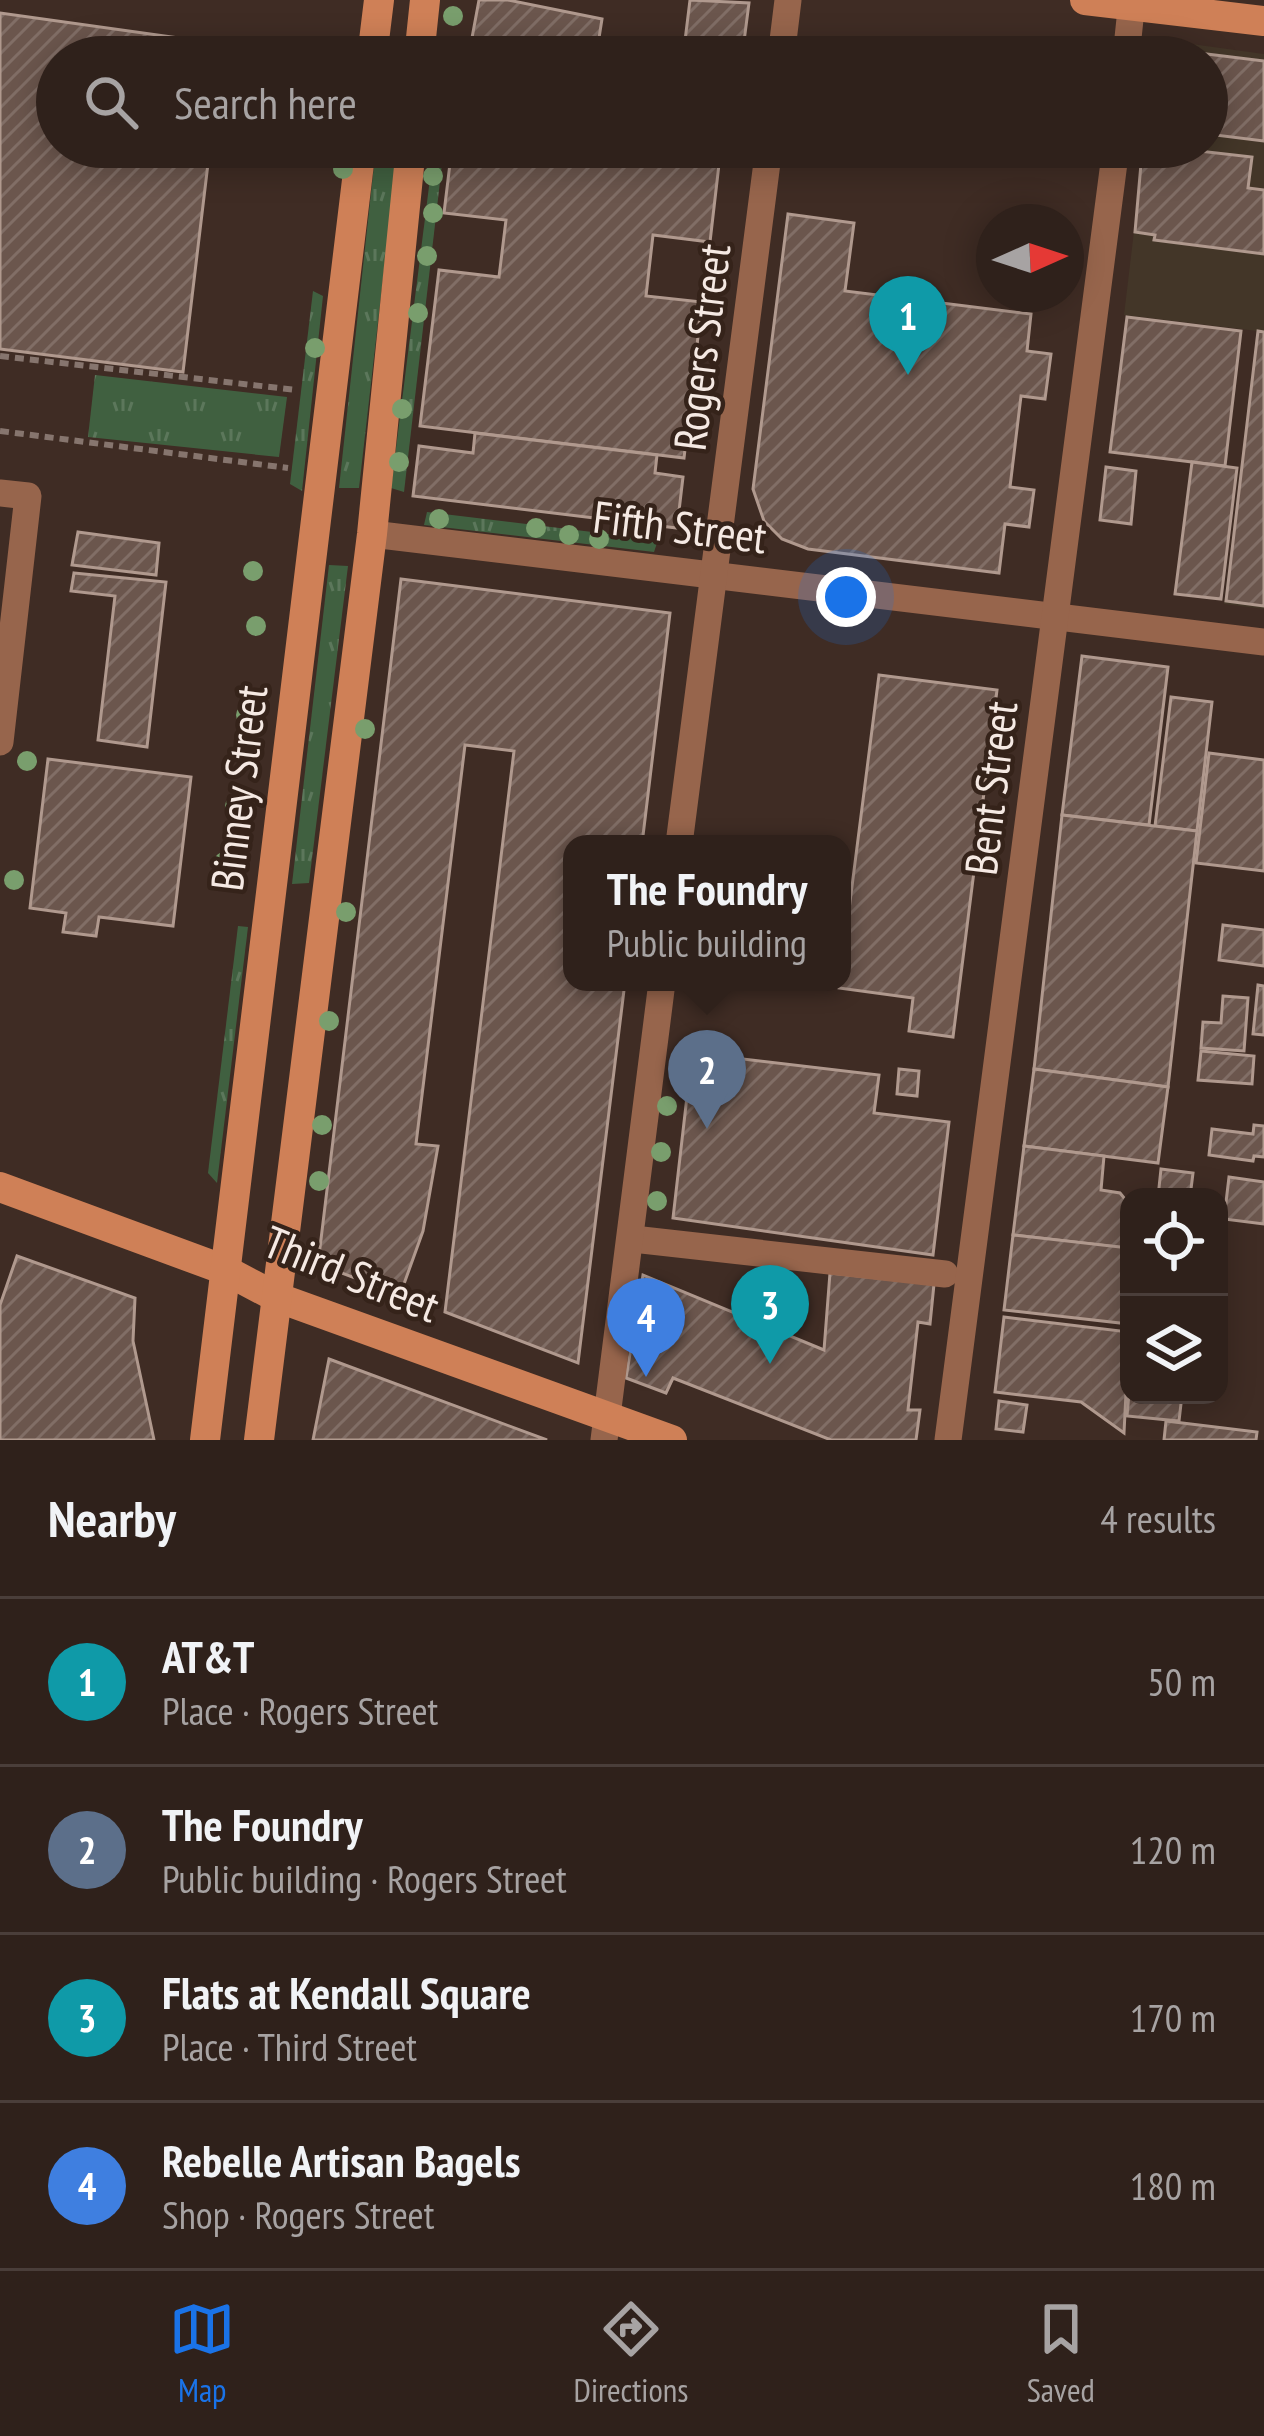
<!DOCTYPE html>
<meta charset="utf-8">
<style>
:root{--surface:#2f211b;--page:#3b2e28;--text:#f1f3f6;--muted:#a7a3a3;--line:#4a3e3a;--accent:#1a73e8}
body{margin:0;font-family:"PT Sans Narrow",sans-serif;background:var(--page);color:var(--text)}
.controls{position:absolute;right:36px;bottom:36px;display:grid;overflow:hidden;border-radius:24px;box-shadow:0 6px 30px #0003}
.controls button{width:108px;height:108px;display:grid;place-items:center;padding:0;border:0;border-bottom:3px solid var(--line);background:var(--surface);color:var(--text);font:60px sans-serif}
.compass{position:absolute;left:976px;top:204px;width:108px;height:108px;border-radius:50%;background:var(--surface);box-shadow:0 6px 30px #0003;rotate:87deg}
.you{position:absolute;left:846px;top:597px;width:42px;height:42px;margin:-30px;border:9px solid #fff;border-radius:50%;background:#1a73e8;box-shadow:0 0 0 18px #1a73e833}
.badge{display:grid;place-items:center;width:78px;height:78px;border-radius:50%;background:var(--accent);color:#fff;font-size:39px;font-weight:700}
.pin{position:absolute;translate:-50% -99px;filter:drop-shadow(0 3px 6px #0008)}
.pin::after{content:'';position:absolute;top:63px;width:42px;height:36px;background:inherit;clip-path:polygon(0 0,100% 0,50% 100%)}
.popup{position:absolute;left:563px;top:835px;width:288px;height:156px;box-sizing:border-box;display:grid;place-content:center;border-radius:24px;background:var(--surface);filter:drop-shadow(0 3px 9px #0005);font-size:39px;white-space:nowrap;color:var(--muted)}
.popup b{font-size:45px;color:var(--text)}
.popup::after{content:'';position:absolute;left:50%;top:100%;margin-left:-24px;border:24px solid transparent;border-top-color:var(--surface)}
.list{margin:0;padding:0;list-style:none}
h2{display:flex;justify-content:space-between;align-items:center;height:156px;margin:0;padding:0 48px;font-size:51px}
h2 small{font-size:39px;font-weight:400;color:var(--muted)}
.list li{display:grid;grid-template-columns:78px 1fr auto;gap:36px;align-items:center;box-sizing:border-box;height:168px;padding:0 48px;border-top:3px solid var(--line)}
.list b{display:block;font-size:45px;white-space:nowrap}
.list p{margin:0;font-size:39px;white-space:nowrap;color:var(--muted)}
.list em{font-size:39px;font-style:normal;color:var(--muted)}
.icon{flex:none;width:66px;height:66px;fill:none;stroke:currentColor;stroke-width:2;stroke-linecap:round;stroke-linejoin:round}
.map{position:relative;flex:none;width:1264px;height:1440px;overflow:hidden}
.search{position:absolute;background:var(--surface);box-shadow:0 6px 30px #0003;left:36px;right:36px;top:36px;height:132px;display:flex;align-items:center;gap:30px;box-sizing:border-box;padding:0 42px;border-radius:66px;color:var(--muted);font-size:45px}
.sheet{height:828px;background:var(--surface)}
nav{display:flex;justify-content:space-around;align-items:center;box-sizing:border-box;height:168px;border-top:3px solid var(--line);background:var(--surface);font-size:33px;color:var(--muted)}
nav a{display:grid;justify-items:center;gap:6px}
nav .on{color:var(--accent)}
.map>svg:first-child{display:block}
</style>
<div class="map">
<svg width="1264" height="1440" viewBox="0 0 1264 1440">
<defs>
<pattern id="grass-tufts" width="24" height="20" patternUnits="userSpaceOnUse" patternTransform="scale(3)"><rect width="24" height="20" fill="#406040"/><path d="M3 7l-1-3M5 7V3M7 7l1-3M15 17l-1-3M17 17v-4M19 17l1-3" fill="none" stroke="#5c775b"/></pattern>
<pattern id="building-hatch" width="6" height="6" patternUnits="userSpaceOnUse" patternTransform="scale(3)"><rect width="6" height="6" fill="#6b564d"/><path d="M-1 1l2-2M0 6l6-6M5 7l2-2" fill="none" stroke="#816e66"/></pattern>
</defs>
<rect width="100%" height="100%" fill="#3f2c24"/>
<polygon fill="#433628" points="1155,39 1264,54 1264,609 1224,604 1257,331 1124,315 1144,147 1207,147 1207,57 1153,57"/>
<g fill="url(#grass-tufts)">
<polygon points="376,147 398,147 359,488 339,488"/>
<polygon points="434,147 444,147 404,492 391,488"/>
<polygon points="313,291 323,296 302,491 290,484"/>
<polygon points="95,375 287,397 279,457 88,437"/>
<polygon points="427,512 658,540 654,552 424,525"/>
<polygon points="329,565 348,566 309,883 292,884"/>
<polygon points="238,926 248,927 217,1183 208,1173"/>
</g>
<g fill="url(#building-hatch)" stroke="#b0998e" stroke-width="3">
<polygon points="479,0 508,0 602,19 596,57 463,57 469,54"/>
<polygon points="690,0 749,3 742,57 683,57"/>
<polygon points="0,13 222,44 220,57 57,57 57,147 210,147 183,372 0,349"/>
<polygon points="1166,49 1264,61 1264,141 1207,134 1207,57 1165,57"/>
<polygon points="452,147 721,147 710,242 653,235 646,296 702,302 684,458 420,426 439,270 499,277 506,220 444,213"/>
<polygon points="1164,147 1252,157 1248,188 1264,190 1264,254 1154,240 1155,235 1135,232 1141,164 1161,166"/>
<polygon points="788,214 854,223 845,291 1031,314 1027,351 1051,354 1045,399 1021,396 1010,487 1034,490 1029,527 1005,524 999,573 808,549 782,539 764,521 753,489"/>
<polygon points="1127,317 1241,331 1225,466 1110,452"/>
<polygon points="1258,331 1264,332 1264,606 1226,601"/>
<polygon points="475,433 657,455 655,473 683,477 677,528 413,496 419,446 473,453"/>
<polygon points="1192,462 1237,468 1221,599 1175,594"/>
<polygon points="1106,467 1136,471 1131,524 1100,520"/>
<polygon points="78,532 159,543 156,575 72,565"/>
<polygon points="74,573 166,582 147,747 98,740 115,596 71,591"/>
<polygon points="401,579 670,613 642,844 572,844 572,982 625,982 578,1363 445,1312 514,751 465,745 416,1144 438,1146 423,1231 400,1295 318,1264"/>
<polygon points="1082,656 1168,667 1149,825 1062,815"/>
<polygon points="879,675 997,690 953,1037 909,1031 913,998 839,988"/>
<polygon points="1171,697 1212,702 1197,831 1155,826"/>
<polygon points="1209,753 1264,760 1264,871 1196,863"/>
<polygon points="48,759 191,777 173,926 99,917 96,936 63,932 66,913 30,908"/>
<polygon points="1062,815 1197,831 1168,1087 1034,1069"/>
<polygon points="1223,925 1264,930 1264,966 1219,960"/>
<polygon points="1258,985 1264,986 1264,1035 1253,1034"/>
<polygon points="1223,996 1248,998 1244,1051 1201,1048 1203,1022 1221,1023"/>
<polygon points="1201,1051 1254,1056 1252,1084 1198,1080"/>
<polygon points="692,1053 879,1075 874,1113 949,1122 933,1255 673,1218"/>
<polygon points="899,1069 919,1071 917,1096 897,1094"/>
<polygon points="1034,1069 1168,1087 1158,1163 1024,1146"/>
<polygon points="1254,1125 1264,1126 1264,1157 1254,1156 1253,1161 1209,1155 1212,1129 1253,1134"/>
<polygon points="1024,1146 1104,1156 1101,1190 1120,1193 1129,1204 1126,1248 1013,1235"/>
<polygon points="1161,1169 1193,1173 1190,1197 1158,1197"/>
<polygon points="1229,1177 1264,1182 1264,1224 1224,1219"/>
<polygon points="1013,1235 1129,1248 1129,1324 1004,1310"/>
<polygon points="17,1256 135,1298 133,1341 154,1440 0,1440 0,1305"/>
<polygon points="830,1273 934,1284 930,1324 918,1322 908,1410 920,1410 916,1440 831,1440 673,1378 666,1393 626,1378 643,1275 824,1350"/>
<polygon points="1004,1317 1129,1332 1124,1433 1081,1402 995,1392"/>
<polygon points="329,1359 547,1440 313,1440"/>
<polygon points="1129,1393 1182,1395 1179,1421 1127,1416"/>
<polygon points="999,1401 1027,1405 1023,1432 996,1429"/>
<polygon points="1166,1421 1257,1432 1256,1440 1164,1440"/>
</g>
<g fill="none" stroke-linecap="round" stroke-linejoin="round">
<g stroke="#86756e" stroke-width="6" stroke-dasharray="9 6" stroke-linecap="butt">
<polyline points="0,356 296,390"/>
<polyline points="0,431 288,468"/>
</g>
<g stroke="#97654c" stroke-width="27">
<polyline points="781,57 788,0"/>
<polyline points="1126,57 1132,0"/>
<polyline points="0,493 28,496 0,742"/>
<polyline points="372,534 1264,642"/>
<polyline points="679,844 769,147"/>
<polyline points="642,1240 945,1274"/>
<polyline points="604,1440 662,982"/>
<polyline points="948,1440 1116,147"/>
</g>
<g stroke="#cf8057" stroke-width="30">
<polyline points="1085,0 1264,21"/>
<polyline points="372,57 379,0"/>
<polyline points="419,57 425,0"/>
<polyline points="0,1187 225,1270 276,1297 672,1440"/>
<polyline points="205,1440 361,147"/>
<polyline points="259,1440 372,534 411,147"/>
</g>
</g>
<g fill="#799e6d">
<circle cx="453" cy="16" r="10"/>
<circle cx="343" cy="169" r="10"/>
<circle cx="433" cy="176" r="10"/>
<circle cx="433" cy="213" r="10"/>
<circle cx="427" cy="256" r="10"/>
<circle cx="418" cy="313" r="10"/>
<circle cx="315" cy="348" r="10"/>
<circle cx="402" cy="409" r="10"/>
<circle cx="399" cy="462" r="10"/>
<circle cx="439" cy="519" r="10"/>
<circle cx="536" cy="528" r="10"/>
<circle cx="569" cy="535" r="10"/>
<circle cx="599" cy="539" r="10"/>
<circle cx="253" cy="571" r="10"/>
<circle cx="256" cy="626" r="10"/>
<circle cx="246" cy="715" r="10"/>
<circle cx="365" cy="729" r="10"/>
<circle cx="27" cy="761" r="10"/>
<circle cx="235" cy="806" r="10"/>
<circle cx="224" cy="862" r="10"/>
<circle cx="14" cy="880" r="10"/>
<circle cx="346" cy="912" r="10"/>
<circle cx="329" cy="1021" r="10"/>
<circle cx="667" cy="1106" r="10"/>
<circle cx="322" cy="1125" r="10"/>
<circle cx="661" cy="1152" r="10"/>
<circle cx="319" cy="1181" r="10"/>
<circle cx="657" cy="1201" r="10"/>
</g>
<g text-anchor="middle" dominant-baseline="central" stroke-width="9" stroke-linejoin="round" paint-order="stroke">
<g font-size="45" fill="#f5e9e3" stroke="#35231a">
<text transform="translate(701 347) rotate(-83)">Rogers Street</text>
<text transform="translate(680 526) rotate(7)">Fifth Street</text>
<text transform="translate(238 788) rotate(-83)">Binney Street</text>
<text transform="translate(990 788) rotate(-83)">Bent Street</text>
<text transform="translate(352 1273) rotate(22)">Third Street</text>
</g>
</g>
</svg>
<div class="controls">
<button><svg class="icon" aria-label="locate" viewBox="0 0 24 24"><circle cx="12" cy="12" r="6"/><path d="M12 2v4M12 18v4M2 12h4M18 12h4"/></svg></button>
<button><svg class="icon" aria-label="layers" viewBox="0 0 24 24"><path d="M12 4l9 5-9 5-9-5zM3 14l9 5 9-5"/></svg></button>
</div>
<svg class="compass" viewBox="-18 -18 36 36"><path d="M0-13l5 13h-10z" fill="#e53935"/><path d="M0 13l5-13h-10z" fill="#a7a3a3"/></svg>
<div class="you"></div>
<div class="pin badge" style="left:908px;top:375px;background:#0f9aa8">1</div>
<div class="pin badge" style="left:707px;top:1129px;background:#5c6f8a">2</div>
<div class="popup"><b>The Foundry</b>Public building</div>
<div class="pin badge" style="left:770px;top:1364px;background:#0f9aa8">3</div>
<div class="pin badge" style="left:646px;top:1377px;background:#3f7fe0">4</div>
<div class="search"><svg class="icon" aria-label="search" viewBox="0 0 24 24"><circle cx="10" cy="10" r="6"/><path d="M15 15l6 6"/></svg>Search here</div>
</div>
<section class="sheet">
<h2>Nearby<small>4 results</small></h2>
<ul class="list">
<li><span class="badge" style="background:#0f9aa8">1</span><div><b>AT&amp;T</b><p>Place · Rogers Street</p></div><em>50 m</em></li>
<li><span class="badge" style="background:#5c6f8a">2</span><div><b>The Foundry</b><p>Public building · Rogers Street</p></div><em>120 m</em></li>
<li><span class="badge" style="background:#0f9aa8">3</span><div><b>Flats at Kendall Square</b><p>Place · Third Street</p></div><em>170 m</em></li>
<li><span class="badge" style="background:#3f7fe0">4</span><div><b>Rebelle Artisan Bagels</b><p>Shop · Rogers Street</p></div><em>180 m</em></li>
</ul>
</section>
<nav>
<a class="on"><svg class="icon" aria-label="map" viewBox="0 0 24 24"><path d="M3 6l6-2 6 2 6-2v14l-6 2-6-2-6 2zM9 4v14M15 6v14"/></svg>Map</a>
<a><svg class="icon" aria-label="directions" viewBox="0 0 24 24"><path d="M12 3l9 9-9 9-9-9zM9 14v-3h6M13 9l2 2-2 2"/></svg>Directions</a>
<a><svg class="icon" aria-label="saved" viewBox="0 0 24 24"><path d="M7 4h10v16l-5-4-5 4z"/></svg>Saved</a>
</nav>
